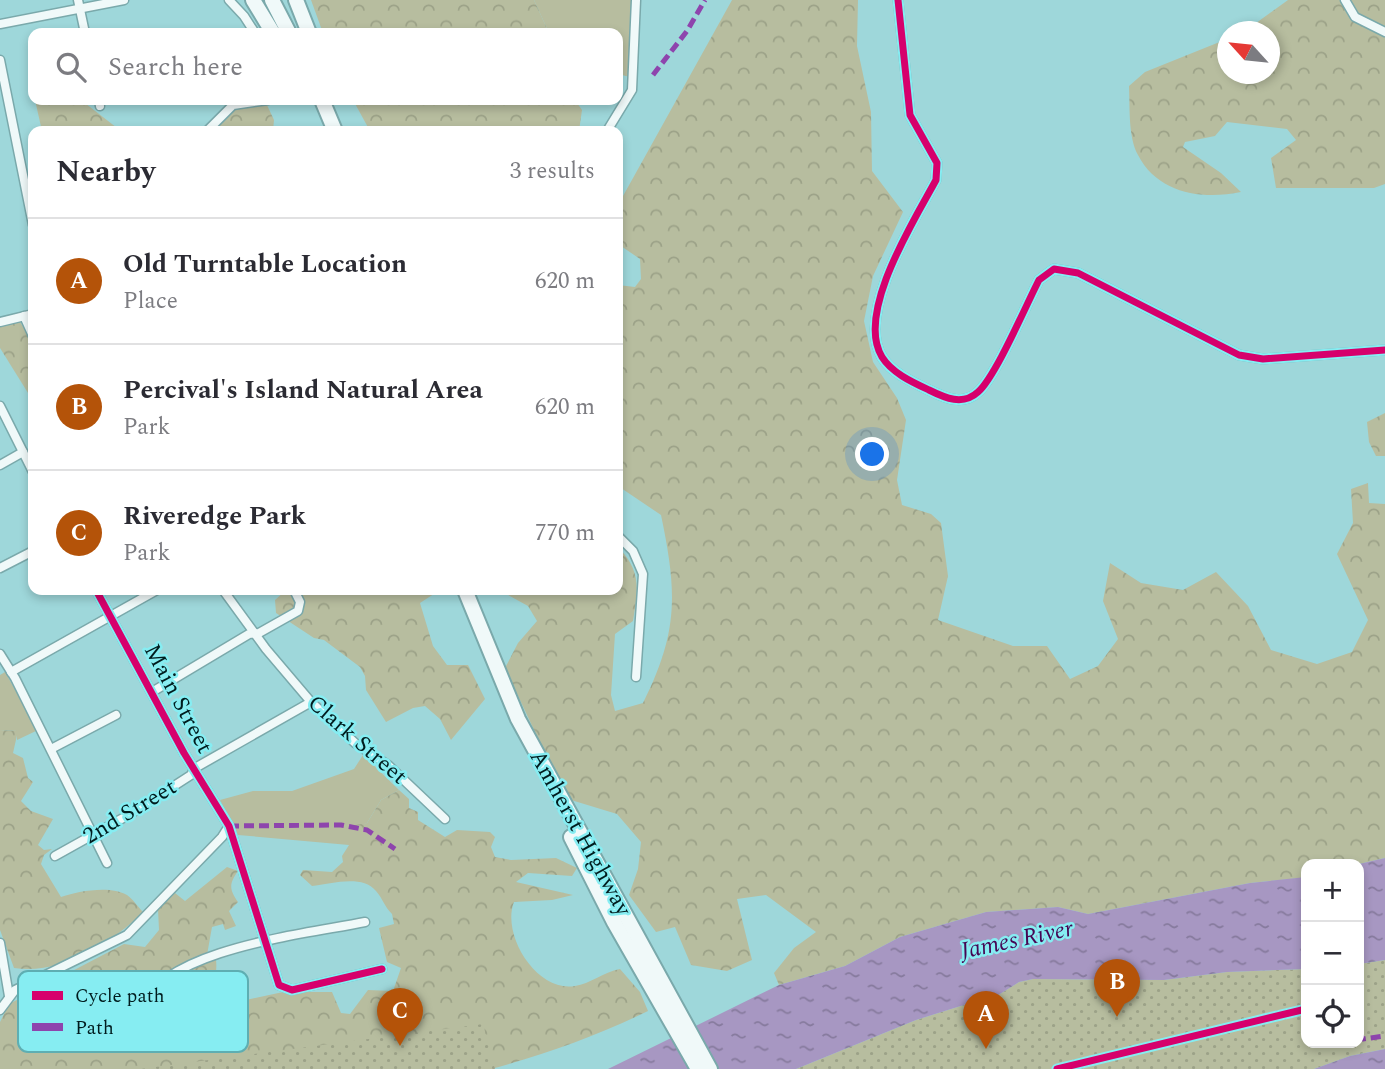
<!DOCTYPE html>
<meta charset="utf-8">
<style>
:root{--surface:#fff;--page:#f2f2f3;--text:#2b2b33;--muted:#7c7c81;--line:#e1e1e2;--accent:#b45309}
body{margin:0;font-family:Spectral,serif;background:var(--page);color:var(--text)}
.controls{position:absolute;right:21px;bottom:21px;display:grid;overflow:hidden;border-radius:14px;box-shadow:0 4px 10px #0003}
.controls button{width:63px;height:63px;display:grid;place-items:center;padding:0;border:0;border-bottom:2px solid var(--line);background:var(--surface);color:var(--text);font:35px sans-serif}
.compass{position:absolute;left:1217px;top:21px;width:63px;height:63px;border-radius:50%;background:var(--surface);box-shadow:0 4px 10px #0003;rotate:297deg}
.you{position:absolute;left:873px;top:455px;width:24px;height:24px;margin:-18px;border:5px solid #fff;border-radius:50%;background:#1a73e8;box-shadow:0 0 0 10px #1a73e833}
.badge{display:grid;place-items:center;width:46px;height:46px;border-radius:50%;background:var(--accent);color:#fff;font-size:23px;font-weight:700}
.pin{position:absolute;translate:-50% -58px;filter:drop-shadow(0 2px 4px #0008)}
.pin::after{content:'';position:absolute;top:37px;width:24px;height:21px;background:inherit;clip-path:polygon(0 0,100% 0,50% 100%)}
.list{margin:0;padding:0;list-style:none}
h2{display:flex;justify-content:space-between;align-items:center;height:91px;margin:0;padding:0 28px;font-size:30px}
h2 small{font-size:23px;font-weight:400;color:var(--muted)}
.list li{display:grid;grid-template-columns:46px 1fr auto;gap:21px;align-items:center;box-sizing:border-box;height:126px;padding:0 28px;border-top:2px solid var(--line)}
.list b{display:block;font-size:26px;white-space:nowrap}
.list p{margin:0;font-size:23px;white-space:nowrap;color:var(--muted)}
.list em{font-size:23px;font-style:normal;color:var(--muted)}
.icon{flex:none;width:38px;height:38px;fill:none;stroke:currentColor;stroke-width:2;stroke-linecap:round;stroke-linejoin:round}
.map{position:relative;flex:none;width:1385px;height:1069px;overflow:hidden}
.search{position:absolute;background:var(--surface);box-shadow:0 4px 10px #0003;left:28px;top:28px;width:595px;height:77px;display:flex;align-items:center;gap:18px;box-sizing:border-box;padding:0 24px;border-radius:14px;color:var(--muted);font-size:26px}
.panel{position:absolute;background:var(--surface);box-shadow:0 4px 10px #0003;left:28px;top:126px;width:595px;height:469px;border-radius:14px}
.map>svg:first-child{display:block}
</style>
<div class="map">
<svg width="1385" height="1069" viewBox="0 0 1385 1069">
<defs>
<pattern id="forest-crowns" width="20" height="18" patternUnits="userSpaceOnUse" patternTransform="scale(1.75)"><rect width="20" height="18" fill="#b7bd9f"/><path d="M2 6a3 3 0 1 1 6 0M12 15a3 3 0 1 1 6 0" fill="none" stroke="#9ca288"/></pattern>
<pattern id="park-dots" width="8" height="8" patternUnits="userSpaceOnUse" patternTransform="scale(1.75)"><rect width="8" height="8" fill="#b7bd9f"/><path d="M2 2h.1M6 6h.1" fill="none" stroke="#9ca288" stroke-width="1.8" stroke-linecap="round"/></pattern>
<pattern id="water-ripples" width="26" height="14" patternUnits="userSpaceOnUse" patternTransform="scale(1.75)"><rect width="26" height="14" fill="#a797c2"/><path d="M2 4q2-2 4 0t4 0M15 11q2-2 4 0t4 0" fill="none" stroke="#867a9d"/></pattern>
</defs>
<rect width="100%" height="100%" fill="#9ed7da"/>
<g fill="#b7bd9f">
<polygon points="534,0 631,0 630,77 618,74 618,33 549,33"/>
<polygon points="5,672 38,730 17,740 17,731 0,730 0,675"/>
<polygon points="363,755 399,790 381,800 367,823 359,826 349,845 238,835 220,800 253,791 292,791 354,769"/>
</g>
<g fill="url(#forest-crowns)">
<polygon points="311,0 534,0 549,33 323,33"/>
<path d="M732,0H858L857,46L871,112L872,171L903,212L873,276L864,321L873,362L897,398L906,420L897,480L902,505L931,514L941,523L948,576L938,620L1013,646H1047L1070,679L1098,666L1118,639L1103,601L1110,563L1141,583L1183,590L1216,572L1248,606L1271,650L1317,664L1352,652L1368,620L1337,554L1353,523L1351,489L1368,483L1369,503L1385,504V858L1359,864H1306V877L1300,878L1250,883L1088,914L1058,907L986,912L900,937L845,966L779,985L774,973L794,948L816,932L766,895L737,899L752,960L727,971L691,965L675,927L656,932L629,895L638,869L641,842L617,814L571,800L549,762L505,668L518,643L537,621L528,606L499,590H618V547C642,571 638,591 633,621L615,634L611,695L615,711L643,703C679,631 677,592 661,515L618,486V285L635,287L641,279L640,259L618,244V205Z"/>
<path d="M1288,0H1385V184L1374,188H1276L1271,158L1296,140L1287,129L1227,122L1215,136L1185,142L1183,147L1221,173L1241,192C1203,200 1158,194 1138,155C1128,137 1130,107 1129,86L1145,72L1227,39L1228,74H1270V32L1245,31Z"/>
<polygon points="35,100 81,100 121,131 42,131"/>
<polygon points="353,100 575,100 582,110 579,131 370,131"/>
<polygon points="267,105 274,120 273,131 214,131 233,110"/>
<polygon points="20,322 33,342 33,401 0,348 0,326"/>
<polygon points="1385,413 1385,456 1376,456 1369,442 1367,422"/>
<polygon points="286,590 440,590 420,603 433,646 447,665 468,665 485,699 451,740 440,719 425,706 413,708 386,722 366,690 365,676 360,667 324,640 314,638 276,613 275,600"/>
<path d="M0,730L18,731L13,753L23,758L28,778L33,782L21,801L31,811L53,819L38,845L44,850L52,849L44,855L41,864L61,897C77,891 111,885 127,895C133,899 138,907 143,912C111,944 61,975 14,968L0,930Z"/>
<path d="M399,790L409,799V808L418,812V820L445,837L457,830L490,832L495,837L491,847L495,857L511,860L556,858L577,868L572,876L528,873L516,882L573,895L552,900L514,902C501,935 537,993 575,986C590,984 603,972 620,969L640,992L648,1011C597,1036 546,1054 491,1069H0V1022L9,1004L124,944L145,947L159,930L158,909L175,893L185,901L227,867L238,871C229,884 229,889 238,902L229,911L236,926L225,930L223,924L212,927L207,955L147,986L135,1006L119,1021L122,1035C148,1032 173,1029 166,997L153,996C169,976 191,966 216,960C219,986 203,991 185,1005L215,1024L237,1002L283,992H332L341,1013L350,1014L368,990L393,991L401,968L387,962L379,928L394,924L392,914C384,906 383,899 376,891C362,874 331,884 312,886L300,875L303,870L332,872L343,862L342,856L349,845L345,827L367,823L381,800Z"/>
</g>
<g fill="url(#park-dots)">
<polygon points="1385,960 1385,1049 1350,1056 1314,1069 796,1069 916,1020 967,1004 987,1002 1019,982 1033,979 1164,980 1227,972 1306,969 1306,1043 1359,1043 1359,964"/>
<polygon points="483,1024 495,1069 140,1069"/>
</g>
<g fill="url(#water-ripples)">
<polygon points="1385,858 1385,960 1359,964 1359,864"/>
<polygon points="1306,877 1306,969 1227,972 1164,980 1033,979 1019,982 987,1002 967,1004 916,1020 796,1069 608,1069 779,985 845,966 900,937 986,912 1058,907 1088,914 1250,883"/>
<polygon points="1385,1049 1385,1069 1314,1069 1350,1056"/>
</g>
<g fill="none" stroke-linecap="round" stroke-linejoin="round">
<g stroke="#7aa9ab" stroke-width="11">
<g id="street">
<polyline points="78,0 85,33"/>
<polyline points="229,0 244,16 255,33"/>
<path d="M898,0L910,115L937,163L936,180C915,219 855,313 882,357C892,373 912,382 929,390C945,398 963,406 978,392C996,376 1026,305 1039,280L1054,269L1078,273L1239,355L1263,359L1385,350"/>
<polyline points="1345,0 1355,17 1385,32"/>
<polyline points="0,24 124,0"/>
<polyline points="0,60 33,225"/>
<polyline points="99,100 100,106"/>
<polyline points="207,131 233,105 268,100"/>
<polyline points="607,131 632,90 636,0"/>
<polyline points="24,316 33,336"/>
<polyline points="0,322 33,314"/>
<polyline points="0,406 33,472"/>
<polyline points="0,465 23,452"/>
<polyline points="618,536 633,551 643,574 636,677"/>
<polyline points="0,568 33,551"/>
<polyline points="96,590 184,753 229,826 279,985 292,990 382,969"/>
<polyline points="223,590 266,649 311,702 355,743 388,765 445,819"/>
<polyline points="0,654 15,678 107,863"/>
<polyline points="11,672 157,590"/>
<polyline points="152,692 249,634 259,633 298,611 300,602 294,590"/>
<polyline points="51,749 116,715"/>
<polyline points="55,856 132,813 191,775 195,768 311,702"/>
<polyline points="0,943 9,996"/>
<polyline points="0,1010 15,990 127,935 222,837 229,826"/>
<path d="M150,1016L143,1014L141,1007C167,948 307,934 365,922"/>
</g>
</g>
<g stroke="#7aa9ab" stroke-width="18">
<g id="highway">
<polyline points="253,0 273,33"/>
<polyline points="272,0 289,33"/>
<polyline points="296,0 309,33"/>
<polyline points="322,100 335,131"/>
<polyline points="465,590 518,719 710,1069"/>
<polyline points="571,837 614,922 698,1069"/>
</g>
</g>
<use href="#street" stroke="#f0f9f9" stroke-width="8"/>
<use href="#highway" stroke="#f0f9f9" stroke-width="14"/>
<g stroke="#8e44ad" stroke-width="5" stroke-dasharray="10 5" stroke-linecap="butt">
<polyline points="653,75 687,31 705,0"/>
<polyline points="229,826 341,825 367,830 395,849"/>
<polyline points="1359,1033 1363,1039 1385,1036"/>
</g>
<g stroke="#86edf2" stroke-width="11">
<g id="cycleway">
<path d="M898,0L910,115L937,163L936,180C915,219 855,313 882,357C892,373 912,382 929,390C945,398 963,406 978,392C996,376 1026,305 1039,280L1054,269L1078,273L1239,355L1263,359L1385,350"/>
<polyline points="96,590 184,753 229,826 279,985 292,990 382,969"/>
<polyline points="1057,1069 1306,1009"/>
</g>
</g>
<use href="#cycleway" stroke="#d6006c" stroke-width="7"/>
</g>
<g text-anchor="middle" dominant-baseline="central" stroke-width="5" stroke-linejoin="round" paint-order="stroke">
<g font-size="23" fill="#001c1e" stroke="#86edf2">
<text transform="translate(178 699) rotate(62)">Main Street</text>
<text transform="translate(357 740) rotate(41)">Clark Street</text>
<text transform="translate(130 812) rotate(-31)">2nd Street</text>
<text transform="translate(580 833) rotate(61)">Amherst Highway</text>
</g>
<g font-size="24" font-style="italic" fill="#460653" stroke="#86edf2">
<text transform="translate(1017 940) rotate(-12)">James River</text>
</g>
</g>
<rect x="18" y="971" width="230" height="81" rx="10" fill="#86edf2" stroke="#5eaeb2" stroke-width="2"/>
<rect x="32" y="991" width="31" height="9" fill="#d6006c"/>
<rect x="32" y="1023" width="31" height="8" fill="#8e44ad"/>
<g font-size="19" fill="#001c1e">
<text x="75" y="1002">Cycle path</text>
<text x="75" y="1034">Path</text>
</g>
</svg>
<div class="controls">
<button>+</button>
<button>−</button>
<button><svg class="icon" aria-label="locate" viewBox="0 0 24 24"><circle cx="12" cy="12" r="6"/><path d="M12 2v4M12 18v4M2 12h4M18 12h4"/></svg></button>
</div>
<svg class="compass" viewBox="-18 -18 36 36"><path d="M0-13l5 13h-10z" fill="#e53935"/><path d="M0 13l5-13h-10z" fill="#7c7c81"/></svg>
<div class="you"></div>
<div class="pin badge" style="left:986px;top:1049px">A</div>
<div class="pin badge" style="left:1117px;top:1017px">B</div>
<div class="pin badge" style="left:400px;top:1046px">C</div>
<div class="search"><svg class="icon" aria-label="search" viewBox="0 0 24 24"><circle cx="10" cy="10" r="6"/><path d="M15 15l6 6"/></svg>Search here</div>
<section class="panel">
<h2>Nearby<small>3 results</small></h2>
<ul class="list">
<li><span class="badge">A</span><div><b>Old Turntable Location</b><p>Place</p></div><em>620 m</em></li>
<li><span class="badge">B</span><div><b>Percival's Island Natural Area</b><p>Park</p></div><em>620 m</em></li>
<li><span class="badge">C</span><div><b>Riveredge Park</b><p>Park</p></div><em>770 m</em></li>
</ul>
</section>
</div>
